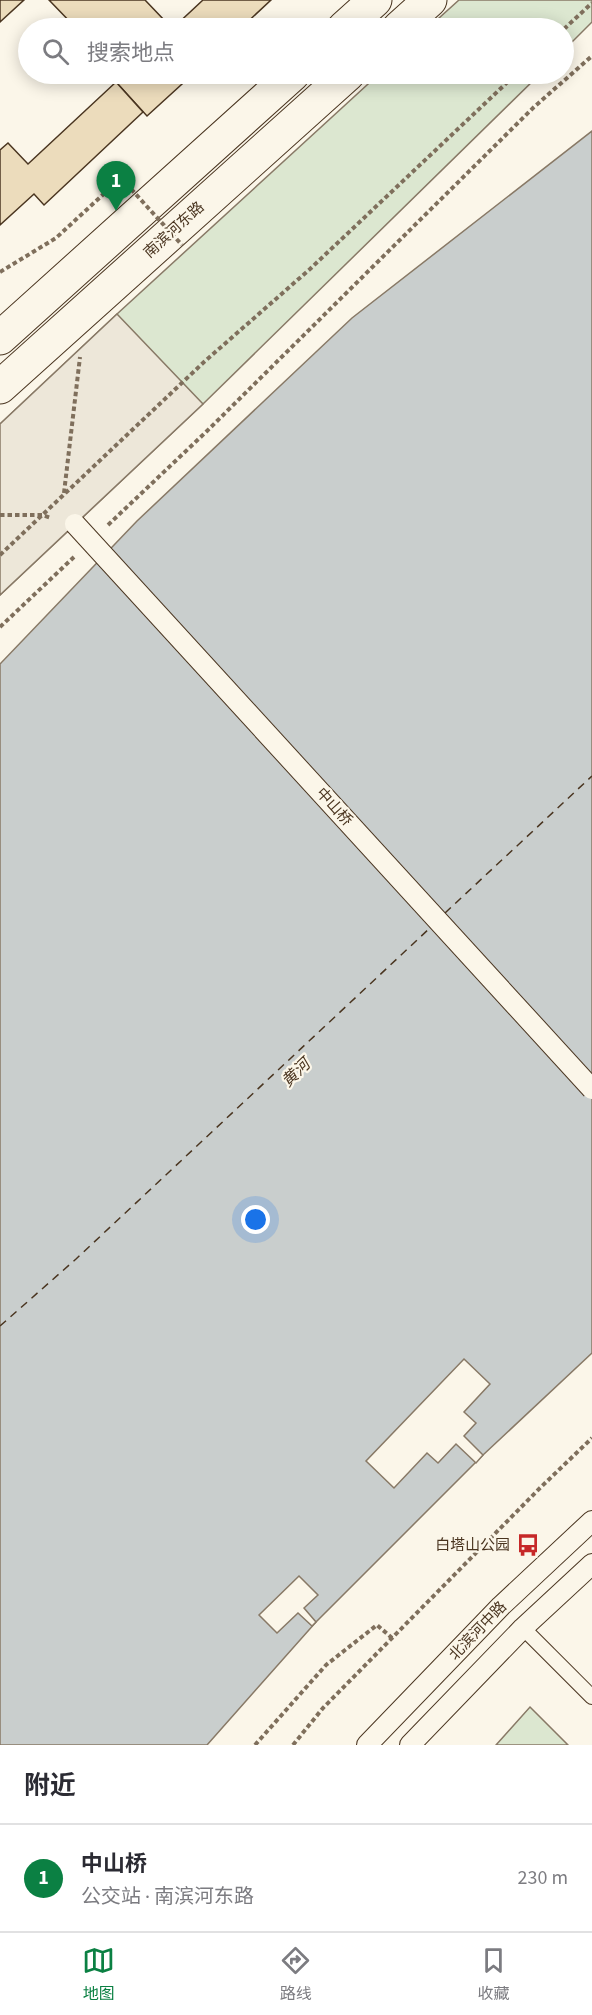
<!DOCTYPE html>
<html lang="zh">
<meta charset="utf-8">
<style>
:root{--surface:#fff;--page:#f2f2f3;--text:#2b2b33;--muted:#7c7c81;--line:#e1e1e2;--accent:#0b8043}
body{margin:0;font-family:"Source Sans 3","Noto Sans SC",sans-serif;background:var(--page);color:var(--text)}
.you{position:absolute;left:256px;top:1220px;width:21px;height:21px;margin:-15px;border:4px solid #fff;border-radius:50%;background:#1a73e8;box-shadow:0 0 0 9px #1a73e833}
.badge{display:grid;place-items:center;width:39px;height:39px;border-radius:50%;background:var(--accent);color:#fff;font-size:20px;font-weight:700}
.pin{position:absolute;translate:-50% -50px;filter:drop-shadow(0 2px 3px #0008)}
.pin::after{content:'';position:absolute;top:32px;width:21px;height:18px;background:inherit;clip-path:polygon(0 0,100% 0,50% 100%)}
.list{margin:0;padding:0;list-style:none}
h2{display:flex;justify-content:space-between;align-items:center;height:78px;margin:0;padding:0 24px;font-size:26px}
h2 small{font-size:20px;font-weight:400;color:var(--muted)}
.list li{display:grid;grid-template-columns:39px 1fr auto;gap:18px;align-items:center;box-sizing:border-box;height:108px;padding:0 24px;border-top:2px solid var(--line)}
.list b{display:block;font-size:22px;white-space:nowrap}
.list p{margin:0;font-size:20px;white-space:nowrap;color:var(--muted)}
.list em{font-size:20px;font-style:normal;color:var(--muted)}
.icon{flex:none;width:33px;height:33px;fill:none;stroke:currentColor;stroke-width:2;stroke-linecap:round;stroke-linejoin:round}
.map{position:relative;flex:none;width:592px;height:1745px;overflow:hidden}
.search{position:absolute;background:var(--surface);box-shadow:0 3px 15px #0003;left:18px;right:18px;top:18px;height:66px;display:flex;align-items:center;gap:15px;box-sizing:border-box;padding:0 21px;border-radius:33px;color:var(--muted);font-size:22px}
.sheet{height:186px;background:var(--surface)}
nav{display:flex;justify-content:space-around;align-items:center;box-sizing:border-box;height:84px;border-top:2px solid var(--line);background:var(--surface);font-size:16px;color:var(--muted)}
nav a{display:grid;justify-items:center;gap:3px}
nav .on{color:var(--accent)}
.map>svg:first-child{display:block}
</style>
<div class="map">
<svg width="592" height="1745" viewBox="0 0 592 1745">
<rect width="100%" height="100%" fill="#fbf6e9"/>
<g fill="#dce7d0" stroke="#887966" stroke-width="1.5">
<polygon points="459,0 592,0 592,22 564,50 564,28 428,28"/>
<polygon points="379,74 540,74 203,404 0,595 0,424 117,314"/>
<polygon points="530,1707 568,1745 496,1745"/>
</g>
<polygon fill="#ede7d9" stroke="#887966" stroke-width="1.5" points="117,314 203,404 0,595 0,424"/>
<polygon fill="#c9cecd" stroke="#887966" stroke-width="1.5" points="592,131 592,1353 483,1455 316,1622 207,1745 0,1745 0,664 137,521 352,318"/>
<g fill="#fbf6e9" stroke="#887966" stroke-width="1.5">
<polygon points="464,1359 490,1384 464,1412 476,1423 464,1436 483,1455 476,1463 456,1444 438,1463 427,1453 394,1488 366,1461"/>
<polygon points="299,1576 318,1595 304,1608 316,1622 312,1626 298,1613 277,1633 259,1615"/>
</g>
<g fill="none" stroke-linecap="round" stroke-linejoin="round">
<g stroke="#4a3520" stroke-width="1.5" stroke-dasharray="8 6" stroke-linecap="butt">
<polyline points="445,913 592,776"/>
<polyline points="0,1326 76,1259 431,927"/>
</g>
</g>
<g fill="#ecdcbc" stroke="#4a3520" stroke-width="1.5">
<polygon points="0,0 24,0 0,22"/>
<polygon points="49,0 145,0 165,21 157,28 76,28"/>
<polygon points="203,0 271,0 241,28 173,28"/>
<polygon points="125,74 193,74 147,116 116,82"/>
<polygon points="116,82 143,112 44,205 34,194 0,225 0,150 8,143 28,164"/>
</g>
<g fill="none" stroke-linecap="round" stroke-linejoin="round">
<g stroke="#4a3520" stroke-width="16">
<polyline id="service" points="523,1628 592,1697"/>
</g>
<g stroke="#4a3520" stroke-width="22">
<g id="pedestrian">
<polyline points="367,1745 501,1606 592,1521"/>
<polyline points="410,1745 523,1628 592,1564"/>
</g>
</g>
<g stroke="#4a3520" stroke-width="35">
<g id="trunk">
<polyline points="344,28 375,0"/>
<polyline points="399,28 430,0"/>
<polyline points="0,338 293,74"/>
<polyline points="0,387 348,74"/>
</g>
</g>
<g stroke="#7f6f5c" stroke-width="4" stroke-dasharray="4.5 3" stroke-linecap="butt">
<polyline points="564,29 592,3"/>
<polyline points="0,272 56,238 121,178"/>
<polyline points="64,493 80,357"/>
<polyline points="0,515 42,515 51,518"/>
<polyline points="108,525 207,431 534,107 592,56"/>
<polyline points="0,555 204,362 310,269 516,74"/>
<polyline points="0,627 74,557"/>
<polyline points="255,1745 326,1665 377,1625 392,1638"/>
<polyline points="293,1745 323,1708 540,1488 592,1438"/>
</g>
<use href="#service" stroke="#fbf6e9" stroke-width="14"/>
<use href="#pedestrian" stroke="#fbf6e9" stroke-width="20"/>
<use href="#trunk" stroke="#fbf6e9" stroke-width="33"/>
<g stroke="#4a3520" stroke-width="22" stroke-linecap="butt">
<polyline id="pedestrian-bridge" points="75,524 592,1089"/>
</g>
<polyline stroke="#7f6f5c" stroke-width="4" stroke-dasharray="4.5 3" stroke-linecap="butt" points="121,178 182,245"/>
<use href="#pedestrian-bridge" stroke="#fbf6e9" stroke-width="20"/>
</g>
<defs>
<g id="bus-bare" transform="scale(1.8)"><path d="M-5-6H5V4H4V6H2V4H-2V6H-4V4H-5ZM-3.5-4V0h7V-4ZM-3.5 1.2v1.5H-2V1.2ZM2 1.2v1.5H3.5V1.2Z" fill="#c62828" stroke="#fbf6e9" stroke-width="2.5" paint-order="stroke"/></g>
</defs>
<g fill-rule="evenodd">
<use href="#bus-bare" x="528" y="1545"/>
</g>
<g text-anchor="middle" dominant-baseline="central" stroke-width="4.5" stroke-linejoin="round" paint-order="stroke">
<g font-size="15" fill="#4a3520" stroke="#fbf6e9">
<text transform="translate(174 230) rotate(-42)">南滨河东路</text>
<text transform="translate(334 807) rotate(48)">中山桥</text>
<text transform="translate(478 1631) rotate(-46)">北滨河中路</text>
</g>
<g font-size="15" fill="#4a3520" stroke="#fbf6e9" text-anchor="end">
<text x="510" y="1545">白塔山公园</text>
</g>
<g font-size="16" font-style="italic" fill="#4a3520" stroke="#fbf6e9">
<text transform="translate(296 1073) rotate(-44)">黄河</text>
</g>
</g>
</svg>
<div class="you"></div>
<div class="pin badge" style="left:116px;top:211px">1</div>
<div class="search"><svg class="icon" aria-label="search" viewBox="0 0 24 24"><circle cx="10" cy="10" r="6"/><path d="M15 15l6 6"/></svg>搜索地点</div>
</div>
<section class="sheet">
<h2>附近<small></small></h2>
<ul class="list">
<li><span class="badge">1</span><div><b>中山桥</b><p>公交站 · 南滨河东路</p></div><em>230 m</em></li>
</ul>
</section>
<nav>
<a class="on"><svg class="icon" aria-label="map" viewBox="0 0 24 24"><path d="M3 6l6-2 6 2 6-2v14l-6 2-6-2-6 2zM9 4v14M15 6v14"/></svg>地图</a>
<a><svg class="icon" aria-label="directions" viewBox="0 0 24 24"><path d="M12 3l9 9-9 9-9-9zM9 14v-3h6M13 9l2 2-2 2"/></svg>路线</a>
<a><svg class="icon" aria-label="saved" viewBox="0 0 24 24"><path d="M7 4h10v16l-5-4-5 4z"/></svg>收藏</a>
</nav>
